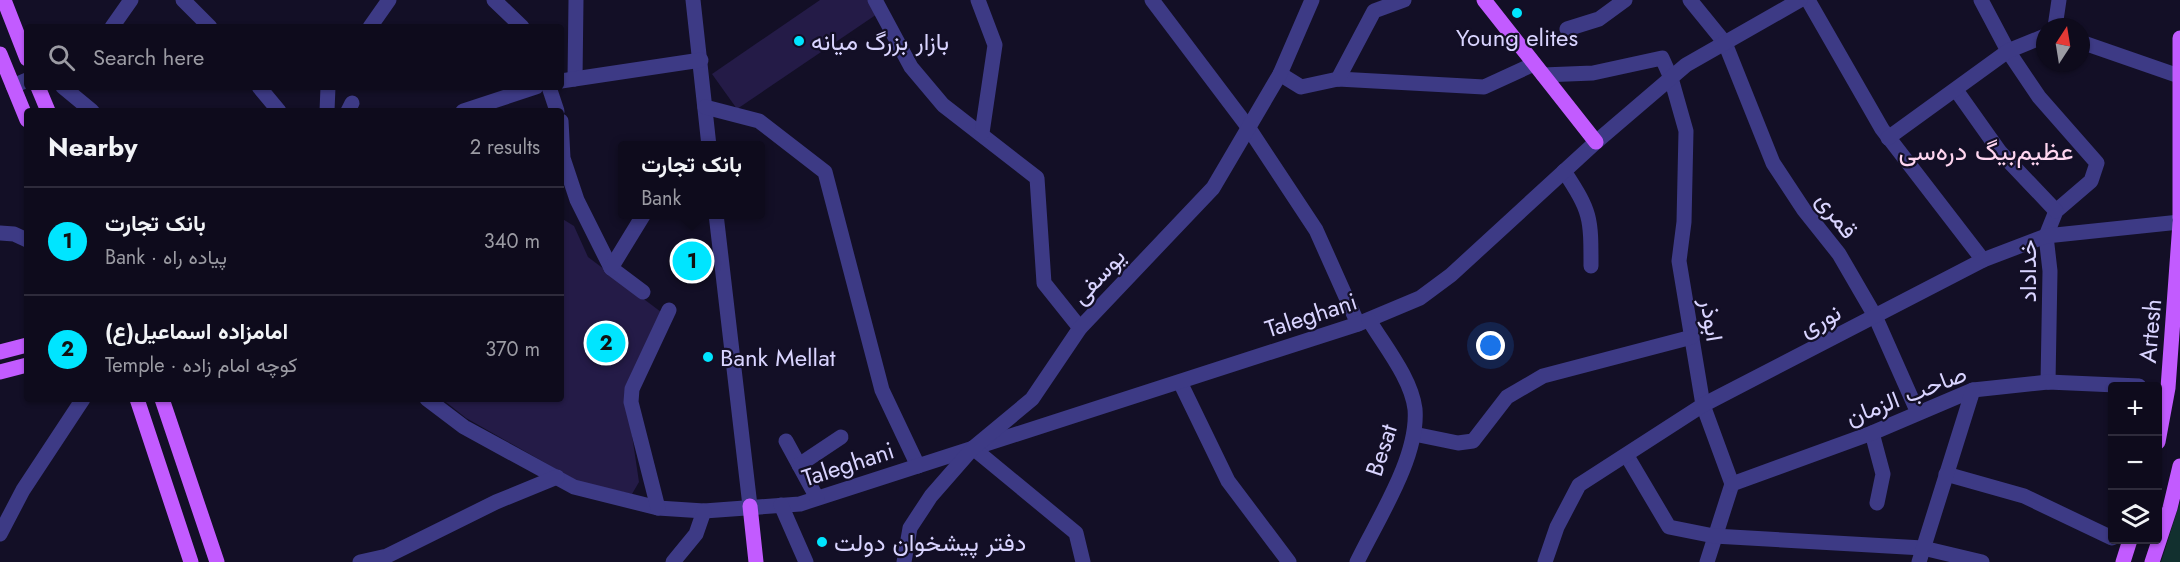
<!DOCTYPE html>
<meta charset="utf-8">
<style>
:root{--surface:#0e0b1c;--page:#171425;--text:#f1f3f6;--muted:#9b9ba3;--line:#2e2b3b;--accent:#00e5ff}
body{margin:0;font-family:Jost,Vazirmatn,sans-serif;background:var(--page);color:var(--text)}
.controls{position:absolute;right:18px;bottom:18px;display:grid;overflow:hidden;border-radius:6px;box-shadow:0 2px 4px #0004}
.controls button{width:54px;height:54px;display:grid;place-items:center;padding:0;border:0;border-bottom:2px solid var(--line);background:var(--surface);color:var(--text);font:30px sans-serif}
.compass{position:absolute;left:2036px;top:18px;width:54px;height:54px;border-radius:50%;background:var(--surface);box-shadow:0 2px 4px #0004;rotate:12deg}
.you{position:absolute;left:1491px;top:346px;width:21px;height:21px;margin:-15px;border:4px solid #fff;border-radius:50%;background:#1a73e8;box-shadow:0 0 0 9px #1a73e833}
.badge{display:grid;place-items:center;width:39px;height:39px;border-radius:50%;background:var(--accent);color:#111;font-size:20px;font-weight:700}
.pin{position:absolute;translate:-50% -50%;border:3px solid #fff;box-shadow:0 2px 6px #0006}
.popup{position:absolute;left:618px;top:141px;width:147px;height:78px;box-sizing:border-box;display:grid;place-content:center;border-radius:6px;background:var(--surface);filter:drop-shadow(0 2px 4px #0005);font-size:20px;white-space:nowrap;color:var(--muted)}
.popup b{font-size:22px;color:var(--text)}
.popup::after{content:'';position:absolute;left:50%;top:100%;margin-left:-12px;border:12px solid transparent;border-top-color:var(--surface)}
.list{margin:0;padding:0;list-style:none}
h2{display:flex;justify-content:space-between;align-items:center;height:78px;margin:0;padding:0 24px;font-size:26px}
h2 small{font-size:20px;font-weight:400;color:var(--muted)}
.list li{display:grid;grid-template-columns:39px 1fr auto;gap:18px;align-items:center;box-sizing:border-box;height:108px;padding:0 24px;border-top:2px solid var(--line)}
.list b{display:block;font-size:22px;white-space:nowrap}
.list p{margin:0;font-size:20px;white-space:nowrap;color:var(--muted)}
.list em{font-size:20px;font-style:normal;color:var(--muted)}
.icon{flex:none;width:33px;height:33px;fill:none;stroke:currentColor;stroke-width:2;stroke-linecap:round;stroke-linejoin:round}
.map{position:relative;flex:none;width:2180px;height:562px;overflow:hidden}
.search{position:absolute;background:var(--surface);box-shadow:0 2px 4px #0004;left:24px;top:24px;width:540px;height:66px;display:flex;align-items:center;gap:15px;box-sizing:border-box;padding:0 21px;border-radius:6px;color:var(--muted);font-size:22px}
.panel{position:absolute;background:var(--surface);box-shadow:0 2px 4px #0004;left:24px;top:108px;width:540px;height:294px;border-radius:6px}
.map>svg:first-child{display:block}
</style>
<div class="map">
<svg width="2180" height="562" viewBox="0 0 2180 562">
<rect width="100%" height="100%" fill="#130f26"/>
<polygon fill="#12302f" points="2180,502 2180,562 2161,562"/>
<g fill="#241b47">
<polygon points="820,0 882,0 886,8 737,109 712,74"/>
<polygon points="561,218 574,226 588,257 665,315 626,395 639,482 632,494 579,482 466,418 442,399 561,399"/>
</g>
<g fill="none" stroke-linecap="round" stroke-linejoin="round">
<g stroke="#3d3a85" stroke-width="15">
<polyline points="183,0 210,27"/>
<polyline points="494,0 522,27"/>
<polyline points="693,0 709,146"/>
<polyline points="875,0 911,67 943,105 1037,178 1044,283 1080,328"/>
<polyline points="978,0 995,45 982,133"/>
<polyline points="1152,0 1248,127 1316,230 1358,324"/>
<polyline points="1690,0 1725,43 1773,163 1804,210 1839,254 1875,316 1918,413"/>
<polyline points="1808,0 1882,129 1983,260"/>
<polyline points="1981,0 2008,51 2039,97 2097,163 2091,181 2056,211 2046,236 2050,271 2048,382"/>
<polyline points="112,27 131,0"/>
<polyline points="370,27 389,0"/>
<polyline points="2055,27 2059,0"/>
<polyline points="1567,29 1599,19 1625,0"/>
<polyline points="2081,42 2179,76"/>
<polyline points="1280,74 1301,87 1338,79 1484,87 1534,64"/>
<polyline points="1543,75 1593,73 1662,58 1671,78 1686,131 1684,222 1679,261 1703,405 1732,484 1707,562"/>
<polyline points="575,79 576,0"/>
<polyline points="1338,79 1374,11 1404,0"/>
<polyline points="561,81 701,60"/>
<polyline points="13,86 27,80"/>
<polyline points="63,87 92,111"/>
<polyline points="259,87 279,111"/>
<polyline points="549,87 557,111"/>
<polyline points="1956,90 2000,152 2056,211"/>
<polyline points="705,107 759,121 825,172 882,390 918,466"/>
<polyline points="327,111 328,87"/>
<polyline points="348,111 352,103"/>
<polyline points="463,111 536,87"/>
<polyline points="561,121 563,158 577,200 611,268 643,292"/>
<polyline points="1888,138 2008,51 2045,36"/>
<path d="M1564,171C1591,212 1591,217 1591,266"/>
<polyline points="716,214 750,506"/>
<polyline points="0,233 14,234 27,240"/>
<polyline points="611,268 644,214"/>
<polyline points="1180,382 1228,481 1289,562"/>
<polyline points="427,399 464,427 574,487 658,508 704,511 800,504 1358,324 1420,298 1451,275 1596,142 1686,65 1800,0"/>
<polyline points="1872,433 1883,474 1877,503"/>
<polyline points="1414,434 1458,443 1473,441 1507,397 1543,376 1692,337"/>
<polyline points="786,441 817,498"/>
<polyline points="973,448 1076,533 1083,562"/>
<polyline points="1627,456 1669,527 1714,536 1923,548 1982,562"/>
<polyline points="799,465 841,437"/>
<polyline points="1946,474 2024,496 2112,538"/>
<polyline points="1732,484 1872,433 1973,390 2048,382 2139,386"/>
<polyline points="781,505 806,562"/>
<polyline points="658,508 631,402 632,389 669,310"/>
<polyline points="0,534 23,490 83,399"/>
<polyline points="360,562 387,556 496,502 557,477"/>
<polyline points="673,562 696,534 704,511"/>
<polyline points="904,562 910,528 931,496 973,448 1032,399 1080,328 1213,188 1280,74 1312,0"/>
<path d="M1357,562C1377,520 1419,457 1415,409C1411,378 1385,347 1369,320"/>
<polyline points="1545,562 1557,527 1579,485 1703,405 1983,260 2046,236 2180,222"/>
<polyline points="1919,562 1973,390"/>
</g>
<g stroke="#c25bff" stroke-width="15">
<polyline points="4,0 27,59"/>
<polyline points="1484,0 1596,142"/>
<polyline points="2180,38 2180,218"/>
<polyline points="0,54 27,120"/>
<polyline points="38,87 48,111"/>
<polyline points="0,352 27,345"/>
<polyline points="0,372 27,365"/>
<polyline points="137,399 191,562"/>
<polyline points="162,399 217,562"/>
<polyline points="2158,442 2168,388 2180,223"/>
<polyline points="750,506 756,562"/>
<polyline points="2123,562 2130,540"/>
<polyline points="2152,562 2170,508 2180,466"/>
</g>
</g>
<g fill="#00e5ff" stroke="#130f26" stroke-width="2">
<circle cx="1517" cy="13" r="6"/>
<circle cx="799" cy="41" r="6"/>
<circle cx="708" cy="357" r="6"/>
<circle cx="822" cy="542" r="6"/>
</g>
<g text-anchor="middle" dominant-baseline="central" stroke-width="4.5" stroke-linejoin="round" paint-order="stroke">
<g font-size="24" fill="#d9d4ff" stroke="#130f26" text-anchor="start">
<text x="1517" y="37" text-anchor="middle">Young elites</text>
<text x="811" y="41">بازار بزرگ میانه</text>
<text x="720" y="357">Bank Mellat</text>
<text x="834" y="542">دفتر پیشخوان دولت</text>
</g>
<g font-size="24" fill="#d9d4ff" stroke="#130f26">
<text transform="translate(1837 215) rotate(53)">قمری</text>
<text transform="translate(2027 271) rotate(-90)">خداداد</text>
<text transform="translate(1098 276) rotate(-47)">یوسفی</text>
<text transform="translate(1311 315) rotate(-18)">Taleghani</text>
<text transform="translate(1712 320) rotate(81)">ابوذر</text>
<text transform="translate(1820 320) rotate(-27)">نوری</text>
<text transform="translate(2150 331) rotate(-85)">Artesh</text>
<text transform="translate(1906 395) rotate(-21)">صاحب الزمان</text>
<text transform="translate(1381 450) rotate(-72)">Besat</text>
<text transform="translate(848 464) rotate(-18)">Taleghani</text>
</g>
<g font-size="26" fill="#ffd6f0" stroke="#130f26">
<text x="1986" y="151">عظیم‌بیگ دره‌سی</text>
</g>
</g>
</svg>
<div class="controls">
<button>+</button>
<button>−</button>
<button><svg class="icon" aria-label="layers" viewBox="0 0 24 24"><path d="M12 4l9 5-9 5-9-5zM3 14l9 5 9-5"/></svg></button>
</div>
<svg class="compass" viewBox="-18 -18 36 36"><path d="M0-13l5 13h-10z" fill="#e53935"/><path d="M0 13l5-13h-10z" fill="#9b9ba3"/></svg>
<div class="you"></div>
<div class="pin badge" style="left:692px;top:261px">1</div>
<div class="popup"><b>بانک تجارت</b>Bank</div>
<div class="pin badge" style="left:606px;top:343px">2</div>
<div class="search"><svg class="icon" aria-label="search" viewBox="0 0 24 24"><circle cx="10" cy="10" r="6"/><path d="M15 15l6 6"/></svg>Search here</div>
<section class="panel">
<h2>Nearby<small>2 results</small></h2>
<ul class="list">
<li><span class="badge">1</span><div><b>بانک تجارت</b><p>Bank · پیاده راه</p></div><em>340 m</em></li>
<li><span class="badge">2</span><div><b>امامزاده اسماعیل(ع)</b><p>Temple · کوچه امام زاده</p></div><em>370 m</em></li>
</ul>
</section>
</div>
